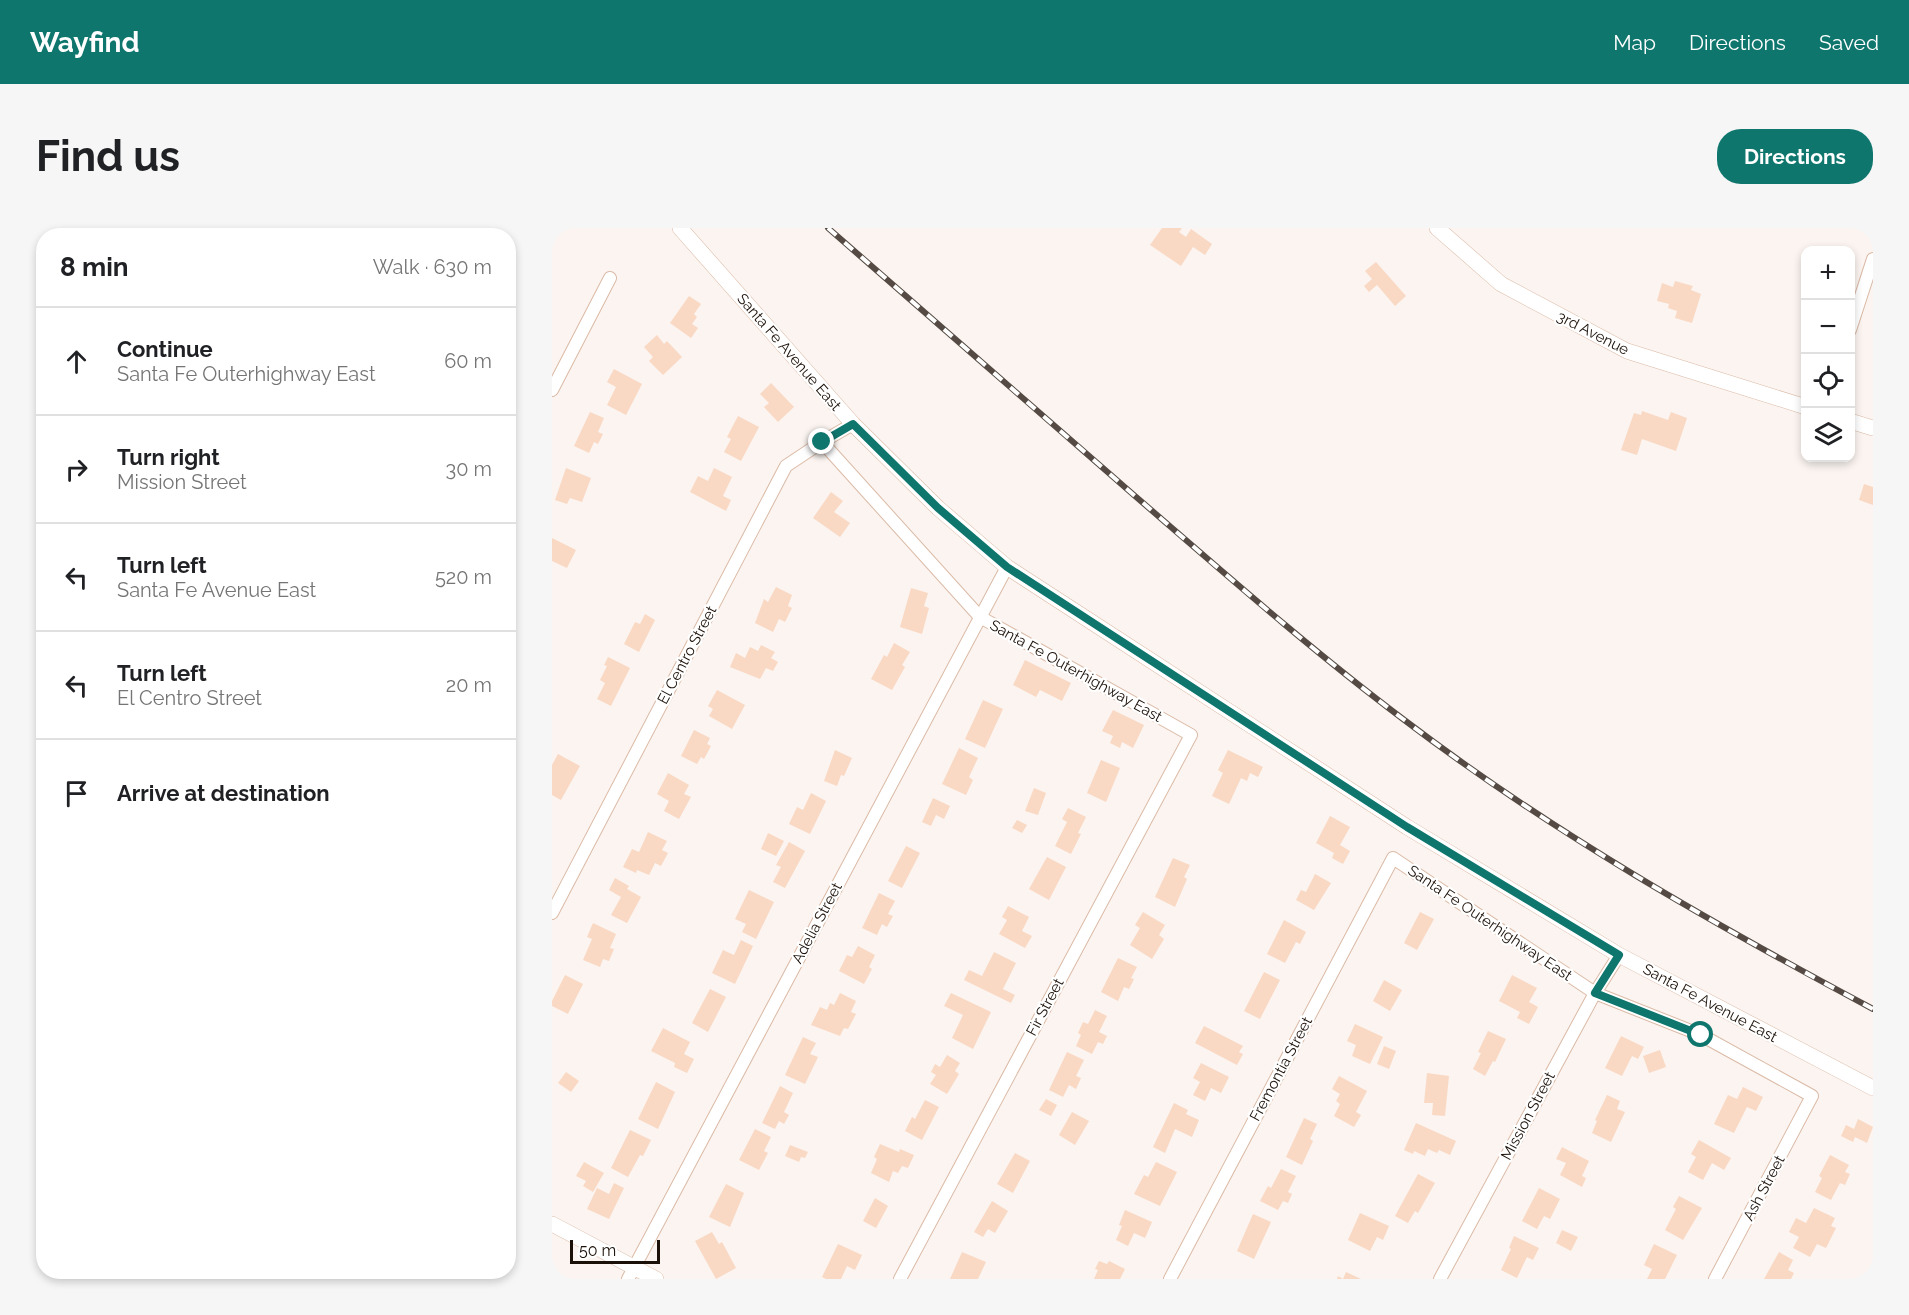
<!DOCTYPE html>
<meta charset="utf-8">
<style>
:root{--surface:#fff;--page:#f6f6f6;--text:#202124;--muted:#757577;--line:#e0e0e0;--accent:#0f766e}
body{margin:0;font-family:Raleway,sans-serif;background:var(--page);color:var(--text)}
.controls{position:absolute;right:18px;top:18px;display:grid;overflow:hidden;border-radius:12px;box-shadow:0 3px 9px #0003}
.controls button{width:54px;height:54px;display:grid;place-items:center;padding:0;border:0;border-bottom:2px solid var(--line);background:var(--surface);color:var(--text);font:30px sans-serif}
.scale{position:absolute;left:18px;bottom:15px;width:90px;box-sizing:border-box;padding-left:6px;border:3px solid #1c1109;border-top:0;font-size:16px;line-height:21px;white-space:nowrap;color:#1c1109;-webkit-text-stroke:4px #fff;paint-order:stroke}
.stop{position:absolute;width:18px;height:18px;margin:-14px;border:4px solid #0f766e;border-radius:50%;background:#fff}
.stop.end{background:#0f766e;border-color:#fff;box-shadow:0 2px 6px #0008}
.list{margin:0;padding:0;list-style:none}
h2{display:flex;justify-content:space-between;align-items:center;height:78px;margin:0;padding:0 24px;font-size:26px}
h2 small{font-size:20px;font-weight:400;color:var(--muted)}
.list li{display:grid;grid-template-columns:39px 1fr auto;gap:18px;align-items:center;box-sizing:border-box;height:108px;padding:0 24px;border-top:2px solid var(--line)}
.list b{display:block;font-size:22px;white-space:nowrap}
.list p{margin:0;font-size:20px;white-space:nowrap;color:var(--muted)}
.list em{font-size:20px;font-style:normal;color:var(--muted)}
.icon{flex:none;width:33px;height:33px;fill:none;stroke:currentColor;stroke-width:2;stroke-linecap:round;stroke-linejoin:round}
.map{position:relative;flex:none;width:1321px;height:1051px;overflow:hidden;border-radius:24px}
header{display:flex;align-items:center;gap:36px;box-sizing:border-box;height:84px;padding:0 30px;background:var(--accent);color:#fff}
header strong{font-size:28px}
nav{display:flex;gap:33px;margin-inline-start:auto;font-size:21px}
.intro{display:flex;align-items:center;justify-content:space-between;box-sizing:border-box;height:144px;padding:0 36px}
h1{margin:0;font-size:42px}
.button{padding:15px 27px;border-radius:24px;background:var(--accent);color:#fff;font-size:21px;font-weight:700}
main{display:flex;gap:36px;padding:0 36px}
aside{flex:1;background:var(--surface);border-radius:24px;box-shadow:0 3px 9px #0003}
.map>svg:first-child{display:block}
</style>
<header>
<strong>Wayfind</strong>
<nav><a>Map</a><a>Directions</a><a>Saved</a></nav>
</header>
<div class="intro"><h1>Find us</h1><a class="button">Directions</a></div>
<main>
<aside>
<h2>8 min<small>Walk · 630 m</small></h2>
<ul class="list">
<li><svg class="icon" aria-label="ahead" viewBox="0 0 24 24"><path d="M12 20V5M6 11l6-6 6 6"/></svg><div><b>Continue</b><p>Santa Fe Outerhighway East</p></div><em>60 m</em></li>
<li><svg class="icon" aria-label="right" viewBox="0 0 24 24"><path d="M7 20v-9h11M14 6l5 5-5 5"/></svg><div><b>Turn right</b><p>Mission Street</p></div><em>30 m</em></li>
<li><svg class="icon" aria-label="left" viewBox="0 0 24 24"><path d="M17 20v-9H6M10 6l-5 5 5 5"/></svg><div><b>Turn left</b><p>Santa Fe Avenue East</p></div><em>520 m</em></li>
<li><svg class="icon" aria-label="left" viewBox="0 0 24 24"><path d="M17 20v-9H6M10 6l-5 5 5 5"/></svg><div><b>Turn left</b><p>El Centro Street</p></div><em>20 m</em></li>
<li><svg class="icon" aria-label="arrive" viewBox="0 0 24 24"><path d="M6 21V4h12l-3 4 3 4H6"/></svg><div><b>Arrive at destination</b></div></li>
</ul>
</aside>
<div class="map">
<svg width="1321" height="1051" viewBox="0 0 1321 1051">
<rect width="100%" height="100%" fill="#fbf4f0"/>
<g fill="#fad9c4">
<polygon points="610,0 630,0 627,4 634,9 639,1 660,16 653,27 641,19 629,38 598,17"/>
<polygon points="824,34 854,68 843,78 825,57 817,64 812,58 820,51 813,43"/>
<polygon points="1123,53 1141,58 1139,62 1149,66 1140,95 1123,90 1125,83 1116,80 1117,76 1105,73 1110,55 1121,59"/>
<polygon points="137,68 149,76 142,86 145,89 140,96 146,100 139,110 118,95"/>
<polygon points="105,107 112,116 115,113 130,129 111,147 97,133 101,129 92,119"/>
<polygon points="62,141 90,156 74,187 55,177 64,159 55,154"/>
<polygon points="219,155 242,179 226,194 212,179 217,175 208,166"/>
<polygon points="1090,183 1116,192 1119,184 1135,190 1124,223 1090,211 1085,227 1069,222 1082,185 1089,187"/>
<polygon points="38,184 52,190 46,204 51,206 46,216 42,214 37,225 22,218"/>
<polygon points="186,188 207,199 189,233 172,224 179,211 175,209"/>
<polygon points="14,240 39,250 30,274 18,270 15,276 3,272"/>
<polygon points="162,240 180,249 171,268 179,272 174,283 138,264 146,248 156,253"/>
<polygon points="1312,256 1321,259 1321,277 1307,272"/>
<polygon points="279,264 291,273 282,284 298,295 288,309 261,290"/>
<polygon points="0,310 24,322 15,340 0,333"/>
<polygon points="224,359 240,367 236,378 240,380 233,394 227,391 221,404 203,395 212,371 216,374"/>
<polygon points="359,360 376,365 372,378 377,380 370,406 348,399"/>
<polygon points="93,386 103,392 87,424 72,416 83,394 88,396"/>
<polygon points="342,415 358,424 350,437 353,439 340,462 319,451 332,427 335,429"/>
<polygon points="209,417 223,424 219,430 226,434 221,443 214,440 208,451 178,439 184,425 193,430 198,419 206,423"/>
<polygon points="56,429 78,440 59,478 45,471 53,455 48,452 55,438 52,437"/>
<polygon points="473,432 519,455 510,473 488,462 484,469 461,457"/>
<polygon points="165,462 193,477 180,501 157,488 161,481 156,478"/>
<polygon points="431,472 451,481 433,520 413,511"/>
<polygon points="561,482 592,497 581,520 570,514 568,520 558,515 561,508 550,503"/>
<polygon points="142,502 158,510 155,516 159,518 152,531 149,529 145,536 129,528"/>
<polygon points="407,520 426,530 417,549 421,552 414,567 390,556"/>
<polygon points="283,522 300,530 292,548 289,547 285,558 272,553"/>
<polygon points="676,522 711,539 706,549 698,545 695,553 689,550 677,576 660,568 671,545 666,542"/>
<polygon points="6,526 28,538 9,572 0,567 0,537"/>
<polygon points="549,532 568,540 554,574 535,565"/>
<polygon points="116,545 137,557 132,566 139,569 127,591 112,583 117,573 105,566"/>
<polygon points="482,560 494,565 486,587 473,583"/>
<polygon points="259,565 274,573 258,606 237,596 245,579 251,582"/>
<polygon points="381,570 398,578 392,591 384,587 379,598 370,594"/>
<polygon points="516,580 534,589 526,605 529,606 519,626 503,618 515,594 510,591"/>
<polygon points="778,588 798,599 788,617 798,623 791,636 780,630 782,625 764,615"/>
<polygon points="465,592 475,597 470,605 460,600"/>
<polygon points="96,604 115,613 110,622 116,625 109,638 103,635 97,647 85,642 84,645 71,639 80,621 87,624"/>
<polygon points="216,605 232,613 224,628 209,621"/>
<polygon points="237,614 253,623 233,660 221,654 229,639 224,637"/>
<polygon points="354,618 368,625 350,660 336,653"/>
<polygon points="495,629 514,639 497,672 477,661"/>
<polygon points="621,630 638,637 632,649 635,651 623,679 603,669"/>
<polygon points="763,646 779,655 762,682 744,672 749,662 754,664"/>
<polygon points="63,650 77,658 75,661 89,669 75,695 59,687 69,669 57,662"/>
<polygon points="197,662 222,674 204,711 190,704 194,696 183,691"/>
<polygon points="327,665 343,673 336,686 341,688 335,699 330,696 325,707 310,700"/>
<polygon points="456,678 477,689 470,703 480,708 473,720 447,706 455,692 450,689"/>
<polygon points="591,684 613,697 607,707 612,711 600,731 578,717 588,700 583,697"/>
<polygon points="868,684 882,691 865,722 852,715"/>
<polygon points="732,692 754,704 748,716 744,714 733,735 715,726"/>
<polygon points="41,695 64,706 58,720 62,721 57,733 51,731 48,739 31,732 40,711 35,709"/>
<polygon points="189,712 201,718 183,756 160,745 171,722 182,727"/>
<polygon points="306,718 323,727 317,739 320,741 312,756 287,743 295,727 300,729"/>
<polygon points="442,724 464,735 451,761 463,767 459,775 412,752 417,742 430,748"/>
<polygon points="566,730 585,739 579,750 582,751 577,761 572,759 566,773 549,764"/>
<polygon points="712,744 728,752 708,791 692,783"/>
<polygon points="13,747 31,756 16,786 0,778 0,773"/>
<polygon points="960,747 985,760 977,774 986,779 977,796 965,790 968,784 947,773"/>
<polygon points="832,752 850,762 838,783 821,773"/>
<polygon points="158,761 174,769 156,804 140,795"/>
<polygon points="288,765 304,773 299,784 304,786 296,801 292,800 288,808 259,797 268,779 275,782 278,775 282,777"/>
<polygon points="399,765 439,784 421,821 400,810 411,787 392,778"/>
<polygon points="543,782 555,788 547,804 555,808 551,816 546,814 540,826 524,818 529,807 526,805 531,794 536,796"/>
<polygon points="803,796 831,809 818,836 800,828 804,817 795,813"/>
<polygon points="652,798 691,818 687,824 691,826 685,837 643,815"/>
<polygon points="111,800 138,814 132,826 142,831 135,845 122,839 123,835 99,823"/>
<polygon points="936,803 954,811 943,834 941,833 933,848 921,841 929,825 926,824"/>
<polygon points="1069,808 1092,819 1086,831 1080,828 1070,848 1053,840"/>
<polygon points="251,809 264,815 258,826 266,829 253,856 233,847"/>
<polygon points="832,818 844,823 837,841 825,836"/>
<polygon points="1108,822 1114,839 1097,845 1091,828"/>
<polygon points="515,824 532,832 524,848 529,850 524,861 517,857 511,869 497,862"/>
<polygon points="395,827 408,835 403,843 407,846 395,866 378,856 384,847 379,844 383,836 388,839"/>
<polygon points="649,835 677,849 669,865 659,860 653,873 641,867 648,854 641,850"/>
<polygon points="14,844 27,853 19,864 6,855"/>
<polygon points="875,845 897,848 893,888 880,887 881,875 872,875"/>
<polygon points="787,848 815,863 804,884 809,887 802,899 782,888 788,876 784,873 788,866 780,861"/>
<polygon points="104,854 123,864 106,901 86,891"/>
<polygon points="228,858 241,865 232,884 237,887 232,896 227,893 223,901 210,895"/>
<polygon points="1191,859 1211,869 1204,883 1195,879 1182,905 1162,896 1176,867 1185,871"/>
<polygon points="1055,867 1068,873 1065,881 1073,884 1059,914 1040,905 1045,893 1043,892"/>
<polygon points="494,871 505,877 499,888 487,882"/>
<polygon points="373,872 387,879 370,912 353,903 360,889 363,891"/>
<polygon points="622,875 636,882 634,886 647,892 640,909 623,901 613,925 601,919"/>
<polygon points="520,884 537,893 523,917 507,907"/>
<polygon points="752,890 765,896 758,911 761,913 750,937 734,929"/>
<polygon points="1306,891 1321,899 1315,915 1303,909 1301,914 1289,908 1294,897 1302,901"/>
<polygon points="864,895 904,913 898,927 887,922 885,925 876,921 873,928 862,923 861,926 852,922"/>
<polygon points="203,901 219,909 212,923 216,925 207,942 187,932"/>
<polygon points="78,902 99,912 91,928 88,927 76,949 59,940"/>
<polygon points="1147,912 1179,930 1172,942 1160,935 1151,952 1136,944 1144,929 1139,926"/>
<polygon points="328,916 347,924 348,921 362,927 356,940 350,938 346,945 341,943 337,954 319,945 325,931 322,929"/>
<polygon points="238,917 256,924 253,930 249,929 247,934 233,928"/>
<polygon points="1010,919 1037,933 1030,948 1034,950 1030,959 1008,947 1014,935 1004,931"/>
<polygon points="463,925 478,933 461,965 445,956"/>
<polygon points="1278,927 1297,937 1293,944 1298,946 1293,957 1288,955 1279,972 1263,964 1270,950 1267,948"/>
<polygon points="32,934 52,945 41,964 31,958 34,953 24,948"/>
<polygon points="604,934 625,944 608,978 582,966 592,947 596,949"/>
<polygon points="729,941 744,948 736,964 740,966 736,975 731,973 726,982 708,973 716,958 719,960"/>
<polygon points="866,946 883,955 866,985 863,983 856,995 843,988"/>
<polygon points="62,955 72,960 57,991 35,981 45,960 57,966"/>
<polygon points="174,956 192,965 178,999 157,989"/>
<polygon points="987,960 1008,971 998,991 992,988 985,1001 970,993"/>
<polygon points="1127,968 1150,980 1131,1012 1113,1002 1124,981 1121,979"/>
<polygon points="323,970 336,978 324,1000 311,993"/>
<polygon points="440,973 456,983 443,1005 436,1001 431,1009 422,1004"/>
<polygon points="1262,980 1283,990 1279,998 1284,1000 1274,1020 1265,1016 1258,1029 1241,1020 1247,1009 1237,1004 1244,990 1254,995"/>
<polygon points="573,982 600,994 593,1010 582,1005 576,1018 564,1012 570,998 567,997"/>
<polygon points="808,985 837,998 831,1012 825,1009 818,1023 796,1012"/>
<polygon points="701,986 719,994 702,1031 685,1023"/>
<polygon points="1010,1002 1026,1009 1019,1023 1004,1015"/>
<polygon points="160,1004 167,1016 170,1014 184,1040 164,1051 143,1013"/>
<polygon points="962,1008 987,1020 981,1032 975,1029 965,1050 949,1042 959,1021 957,1020"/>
<polygon points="286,1016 310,1027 303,1042 295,1038 289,1051 274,1051 270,1049"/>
<polygon points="1102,1016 1125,1027 1113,1051 1095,1051 1100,1041 1092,1037"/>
<polygon points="410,1024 434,1034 426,1051 398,1051"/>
<polygon points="1227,1024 1241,1032 1236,1042 1242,1045 1239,1051 1212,1051"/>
<polygon points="547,1033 555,1036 557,1033 573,1041 568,1051 542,1051 546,1042 543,1041"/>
<polygon points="794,1044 809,1051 785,1051 786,1048 791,1051"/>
</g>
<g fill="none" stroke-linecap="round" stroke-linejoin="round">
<g stroke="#dbbaa6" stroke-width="14">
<g id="minor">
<polyline points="1298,102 1321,31"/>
<polyline points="0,162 58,50"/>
<polyline points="270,214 428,389 639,507 348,1051"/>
<polyline points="0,685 234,238 270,214 301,196"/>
<polyline points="76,1051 455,339"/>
<polyline points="618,1051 841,630 1043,765 1149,807 1260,868 1163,1051"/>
<polyline points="888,1051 1043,765 1067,727"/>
</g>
</g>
<g stroke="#dbbaa6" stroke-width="16">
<g id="tertiary">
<polyline points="128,0 301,196 386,280 455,339 855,599 1067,727 1321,860"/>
<polyline points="885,0 949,56 1075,123 1254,179"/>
<polyline points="1298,193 1321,200"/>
<polyline points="0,996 104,1051"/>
</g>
</g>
<use href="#minor" stroke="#fff" stroke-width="12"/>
<use href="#tertiary" stroke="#fff" stroke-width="15"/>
<g stroke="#554b44" stroke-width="6">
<path id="rail" d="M276,0C378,89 481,179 583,268C671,344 758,421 851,491C998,603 1158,694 1321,781"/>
</g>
<use href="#rail" stroke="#fff" stroke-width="4" stroke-dasharray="11" stroke-linecap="butt"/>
</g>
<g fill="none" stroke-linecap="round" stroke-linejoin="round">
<polyline stroke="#0f766e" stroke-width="8" points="270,214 301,196 386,280 455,339 855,599 1067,727 1043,765 1149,807"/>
</g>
<g text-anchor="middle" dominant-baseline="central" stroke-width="4.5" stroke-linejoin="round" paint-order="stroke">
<g font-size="15" fill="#1c1109" stroke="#fff">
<text transform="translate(1041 105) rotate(27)">3rd Avenue</text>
<text transform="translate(237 124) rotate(49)">Santa Fe Avenue East</text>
<text transform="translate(135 427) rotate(-62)">El Centro Street</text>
<text transform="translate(524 443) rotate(29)">Santa Fe Outerhighway East</text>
<text transform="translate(265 695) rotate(-62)">Adelia Street</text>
<text transform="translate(938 695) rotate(34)">Santa Fe Outerhighway East</text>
<text transform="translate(1158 775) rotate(28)">Santa Fe Avenue East</text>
<text transform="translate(493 779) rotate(-62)">Fir Street</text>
<text transform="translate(729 841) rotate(-62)">Fremontia Street</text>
<text transform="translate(976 888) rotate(-62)">Mission Street</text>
<text transform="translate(1212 960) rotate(-62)">Ash Street</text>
</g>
</g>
</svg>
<div class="controls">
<button>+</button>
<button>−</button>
<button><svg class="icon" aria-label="locate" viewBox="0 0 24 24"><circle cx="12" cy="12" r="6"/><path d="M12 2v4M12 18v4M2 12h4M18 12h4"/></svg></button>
<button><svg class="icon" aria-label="layers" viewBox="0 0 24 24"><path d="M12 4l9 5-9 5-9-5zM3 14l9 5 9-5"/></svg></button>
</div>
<div class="scale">50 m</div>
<div class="stop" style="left:1149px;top:807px"></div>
<div class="stop end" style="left:270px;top:214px"></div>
</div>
</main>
